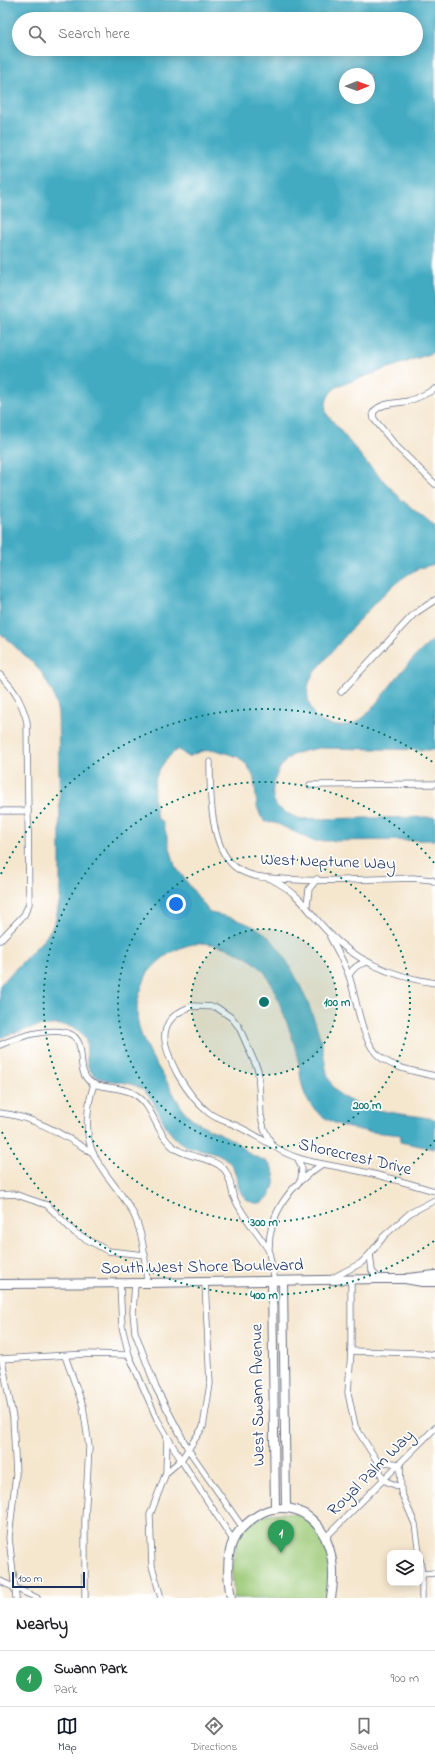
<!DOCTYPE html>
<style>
:root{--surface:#fff;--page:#f6f6f6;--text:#202124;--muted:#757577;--line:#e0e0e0;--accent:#111827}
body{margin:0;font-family:"Indie Flower",sans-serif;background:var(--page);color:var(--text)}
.controls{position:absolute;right:12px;bottom:12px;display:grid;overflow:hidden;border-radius:8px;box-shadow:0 2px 10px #0003}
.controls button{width:36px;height:36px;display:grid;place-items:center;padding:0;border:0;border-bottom:1px solid var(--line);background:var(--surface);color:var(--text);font:20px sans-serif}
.compass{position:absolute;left:339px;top:68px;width:36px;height:36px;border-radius:50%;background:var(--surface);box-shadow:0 2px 10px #0003;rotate:89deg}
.scale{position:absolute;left:12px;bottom:10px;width:73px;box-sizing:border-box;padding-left:4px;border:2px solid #1b2f5e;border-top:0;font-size:11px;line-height:14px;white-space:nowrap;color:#1b2f5e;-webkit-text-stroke:3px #fff;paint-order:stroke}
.you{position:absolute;left:176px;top:904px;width:14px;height:14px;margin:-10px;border:3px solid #fff;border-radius:50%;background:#1a73e8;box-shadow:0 0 0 6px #1a73e833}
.badge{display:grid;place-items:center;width:26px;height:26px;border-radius:50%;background:var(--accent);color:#fff;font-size:13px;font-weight:700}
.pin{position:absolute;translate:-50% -33px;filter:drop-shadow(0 1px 2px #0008)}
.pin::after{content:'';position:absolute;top:21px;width:14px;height:12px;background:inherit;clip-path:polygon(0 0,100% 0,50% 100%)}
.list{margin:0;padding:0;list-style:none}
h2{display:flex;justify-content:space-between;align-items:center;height:52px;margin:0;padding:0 16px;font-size:17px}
h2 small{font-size:13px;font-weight:400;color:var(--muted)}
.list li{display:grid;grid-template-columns:26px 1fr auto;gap:12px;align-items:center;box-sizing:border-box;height:56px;padding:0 16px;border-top:1px solid var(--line)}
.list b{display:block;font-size:15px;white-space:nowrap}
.list p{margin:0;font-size:13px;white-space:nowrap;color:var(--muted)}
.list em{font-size:13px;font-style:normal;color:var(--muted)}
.icon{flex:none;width:22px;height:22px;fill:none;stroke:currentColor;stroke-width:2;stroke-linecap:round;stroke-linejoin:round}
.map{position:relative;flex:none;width:435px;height:1598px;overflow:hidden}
.search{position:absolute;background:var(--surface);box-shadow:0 2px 10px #0003;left:12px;right:12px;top:12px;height:44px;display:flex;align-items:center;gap:10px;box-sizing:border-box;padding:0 14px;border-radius:22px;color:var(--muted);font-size:15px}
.sheet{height:108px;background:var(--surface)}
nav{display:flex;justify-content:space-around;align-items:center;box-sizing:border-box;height:56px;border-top:1px solid var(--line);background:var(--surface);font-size:11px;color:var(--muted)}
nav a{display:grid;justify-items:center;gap:2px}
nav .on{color:var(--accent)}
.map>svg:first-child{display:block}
</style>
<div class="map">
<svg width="435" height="1598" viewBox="0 0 435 1598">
<rect width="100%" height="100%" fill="#fff"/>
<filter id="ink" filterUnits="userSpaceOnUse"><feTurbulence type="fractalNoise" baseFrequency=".025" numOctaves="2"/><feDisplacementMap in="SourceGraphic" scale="8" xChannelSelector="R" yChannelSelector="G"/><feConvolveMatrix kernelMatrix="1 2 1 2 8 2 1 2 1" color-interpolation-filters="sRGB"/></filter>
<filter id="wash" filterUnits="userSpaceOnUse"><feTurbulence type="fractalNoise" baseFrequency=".012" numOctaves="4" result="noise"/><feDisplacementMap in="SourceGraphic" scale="16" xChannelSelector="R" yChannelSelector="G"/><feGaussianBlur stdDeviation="0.9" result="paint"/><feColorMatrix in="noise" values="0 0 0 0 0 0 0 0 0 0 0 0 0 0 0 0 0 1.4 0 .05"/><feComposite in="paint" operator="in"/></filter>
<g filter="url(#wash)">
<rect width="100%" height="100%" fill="#f5e6ce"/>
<polygon fill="#9cc977" stroke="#5c7c6a" points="281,1513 299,1514 320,1531 329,1560 330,1587 328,1598 234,1598 232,1565 239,1531 265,1514"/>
<path fill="#42abc2" stroke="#2e6d90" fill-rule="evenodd" d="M0,0H435V352L340,385C328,392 325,400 326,413L366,462L402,500L435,527V564C428,566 421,567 414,571C382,587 338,646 313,674C307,685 306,694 310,706C313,715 316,720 325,723C333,727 347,727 355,723C368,717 378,700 387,690C400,673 418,651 435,639V750L319,748C310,750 298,751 290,757C278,765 266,793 277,806C284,813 293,816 301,819L435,817V840L313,841L278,824L265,821L261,817L257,806L254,778L248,766L238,757L216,750L202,751L188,757L178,749C153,768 150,788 157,818L163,822L175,866L210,913C227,916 248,922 263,932C288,950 316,1017 322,1046C326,1064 325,1084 342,1096C364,1112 408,1114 435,1119V1149L400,1142L401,1135C370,1131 331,1132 310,1104C299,1089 301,1067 296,1050C292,1035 273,983 265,973C252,957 230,947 211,944C187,940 163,954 148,973C145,977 144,982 142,987C127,1023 149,1052 167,1082C173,1092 179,1105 186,1113C199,1127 220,1132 236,1142C241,1146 246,1151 252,1155C258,1159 265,1159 270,1165C282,1180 268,1212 249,1201C234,1193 240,1172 228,1161C216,1148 196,1152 181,1143C161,1130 160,1103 142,1089C128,1079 104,1084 93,1074C78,1061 99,1037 71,1027C53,1020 17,1031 0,1038V985L46,937L55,922L60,899V828L58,713L53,693L41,672L31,661L0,633ZM19,19H416V49H19ZM345,74H369V98H345Z"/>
</g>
<g filter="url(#ink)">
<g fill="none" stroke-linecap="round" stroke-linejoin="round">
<g stroke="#676f85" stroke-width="7">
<g id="street">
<path d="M435,389C426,394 418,398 408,401C396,404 380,402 373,413L374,419L396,446L435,484"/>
<path d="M0,675C14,689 22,702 27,722L29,904L24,915L0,940"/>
<polyline points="341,692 414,614 435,600"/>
<path d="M210,762C210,790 210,840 230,862C239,873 256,877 269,878C315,883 367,879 413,878L432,880L435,882"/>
<polyline points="310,785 435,784"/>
<polyline points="0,811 28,811"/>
<path d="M271,879C302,895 305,908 327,931C356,962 394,977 435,983"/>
<polyline points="307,905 309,889 317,879"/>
<path d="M330,937C337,950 344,962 349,976C357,999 361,1042 380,1057C395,1069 417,1072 435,1076"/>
<path d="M349,975C354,967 358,964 368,962"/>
<path d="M193,1006L216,1007L232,1018L239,1027L258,1070L261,1116L264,1129L272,1145C261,1139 250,1132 239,1127C229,1122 218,1120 209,1113C195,1102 186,1089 178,1075C162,1045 154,1019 193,1006Z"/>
<path d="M0,1045C18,1037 48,1027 68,1033C89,1041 75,1066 88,1080C97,1090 122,1085 136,1095C153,1106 155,1130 170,1144C184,1159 210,1155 224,1169C230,1176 231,1187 233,1195C240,1213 258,1233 269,1251"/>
<path d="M94,1084C87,1105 84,1133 93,1153C103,1175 123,1193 134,1215C144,1237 145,1260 147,1283"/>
<path d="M0,1113C36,1117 63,1135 93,1153"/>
<path d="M272,1145C296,1162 321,1163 349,1169C378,1174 407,1183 435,1191"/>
<polyline points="298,1159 302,1169 301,1179"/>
<polyline points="0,1195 14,1194 47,1205 75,1233 108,1251 145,1255"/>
<polyline points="370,1254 372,1271 379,1279"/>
<polyline points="331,1279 361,1263 370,1254 384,1236 410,1213 435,1200"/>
<polyline points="351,1280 351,1351 348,1393 355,1426 377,1461 383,1480 400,1487"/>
<path d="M275,1281C273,1271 270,1260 269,1251C268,1214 291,1184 321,1165"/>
<polyline points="135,1283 133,1312 135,1332 156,1388 188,1449 243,1528"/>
<polyline points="120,1284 122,1327 129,1355 157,1419 181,1460 233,1540"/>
<polyline points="351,1351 419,1353 435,1355"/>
<polyline points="65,1356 83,1406 89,1447 85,1520 85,1598"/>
<polyline points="0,1359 87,1354 129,1355"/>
<polyline points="2,1360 13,1418 16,1474 9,1538 16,1598"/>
<polyline points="377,1461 400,1464"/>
<polyline points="400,1464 401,1492 415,1524 419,1553"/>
<polyline points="166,1473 167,1437"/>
<polyline points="326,1537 435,1428"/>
<polyline points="420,1559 422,1574 422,1598"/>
<polyline points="422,1574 435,1573"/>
<polyline points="0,1581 37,1598"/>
<polyline points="161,1598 152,1566 150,1515 166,1473 181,1460 203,1427 210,1384 205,1282"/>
</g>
</g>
<g stroke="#676f85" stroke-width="10">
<g id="secondary">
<polyline points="408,1278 435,1275"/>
<polyline points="272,1281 275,1509"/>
<polyline points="283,1281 286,1508"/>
<polyline points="0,1284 147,1283 379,1279 405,1279 422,1282 435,1282"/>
<path d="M231,1598C228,1581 226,1557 233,1541C237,1531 249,1521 258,1515C269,1508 284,1506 296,1510C331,1524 337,1565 331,1598"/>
</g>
</g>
<use href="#street" stroke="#fff" stroke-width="5.5"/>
<use href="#secondary" stroke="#fff" stroke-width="8"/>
</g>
</g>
<circle cx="264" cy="1002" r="73" fill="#0f766e" fill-opacity=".12"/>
<g fill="none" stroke="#0f766e" stroke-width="2" stroke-dasharray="2 4">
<circle cx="264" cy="1002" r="73"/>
<circle cx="264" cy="1002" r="146"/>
<path d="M435 1140A220 220 0 1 1 435 864"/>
<path d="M434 1241A293 293 0 0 1 1 1130M1 874A293 293 0 0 1 434 763"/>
</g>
<g text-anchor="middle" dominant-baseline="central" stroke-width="3.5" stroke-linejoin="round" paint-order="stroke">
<g font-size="17" fill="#1b2f5e" stroke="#fff">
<text transform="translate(328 862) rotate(2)">West Neptune Way</text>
<text transform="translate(355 1157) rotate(13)">Shorecrest Drive</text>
<text transform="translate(202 1267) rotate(-1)">South West Shore Boulevard</text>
<text transform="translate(258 1395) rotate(-91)">West Swann Avenue</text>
<text transform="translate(371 1473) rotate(-45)">Royal Palm Way</text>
</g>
</g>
<circle cx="264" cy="1002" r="6" fill="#0f766e" stroke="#fff" stroke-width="2"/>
<g font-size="12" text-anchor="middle" font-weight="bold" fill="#0f766e" stroke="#fff" stroke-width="3.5" stroke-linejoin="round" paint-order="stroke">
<text x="337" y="1006">100 m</text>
<text x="367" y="1109">200 m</text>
<text x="264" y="1226">300 m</text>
<text x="264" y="1299">400 m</text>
</g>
</svg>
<div class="controls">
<button><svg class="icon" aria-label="layers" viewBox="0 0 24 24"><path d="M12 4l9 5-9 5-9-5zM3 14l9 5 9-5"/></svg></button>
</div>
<svg class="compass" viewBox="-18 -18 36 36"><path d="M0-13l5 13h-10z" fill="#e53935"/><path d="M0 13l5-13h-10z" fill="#757577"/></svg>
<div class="scale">100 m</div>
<div class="you"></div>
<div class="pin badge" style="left:281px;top:1553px;background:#2e9e5b">1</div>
<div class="search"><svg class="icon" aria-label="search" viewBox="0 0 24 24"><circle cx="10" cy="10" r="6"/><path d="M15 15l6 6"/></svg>Search here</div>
</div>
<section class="sheet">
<h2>Nearby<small></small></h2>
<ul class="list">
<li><span class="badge" style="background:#2e9e5b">1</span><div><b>Swann Park</b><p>Park</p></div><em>900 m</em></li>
</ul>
</section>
<nav>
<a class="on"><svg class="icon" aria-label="map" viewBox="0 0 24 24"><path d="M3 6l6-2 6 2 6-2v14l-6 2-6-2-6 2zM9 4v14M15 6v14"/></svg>Map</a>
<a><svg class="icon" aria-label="directions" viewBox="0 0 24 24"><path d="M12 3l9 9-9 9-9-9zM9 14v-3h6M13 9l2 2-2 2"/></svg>Directions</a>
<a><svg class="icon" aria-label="saved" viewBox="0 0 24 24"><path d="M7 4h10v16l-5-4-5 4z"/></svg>Saved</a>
</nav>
